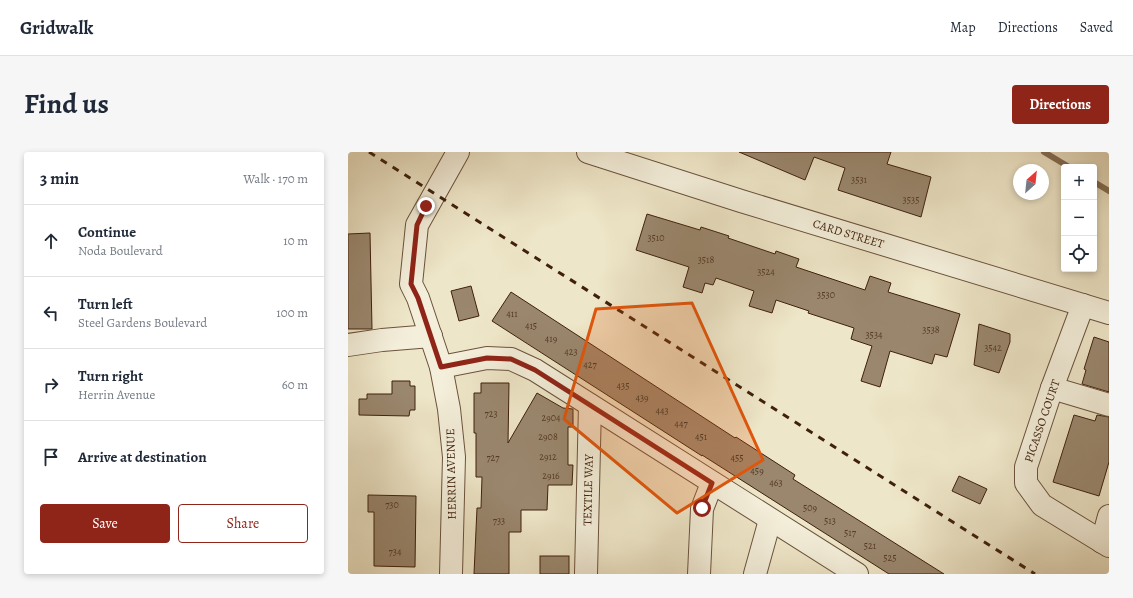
<!DOCTYPE html>
<meta charset="utf-8">
<style>
:root{--surface:#fff;--page:#f6f6f7;--text:#1f2937;--muted:#747a83;--line:#e0e1e3;--accent:#8f2418}
body{margin:0;font-family:Alegreya,serif;background:var(--page);color:var(--text)}
.controls{position:absolute;right:12px;top:12px;display:grid;overflow:hidden;border-radius:4px;box-shadow:0 2px 6px #0003}
.controls button{width:36px;height:36px;display:grid;place-items:center;padding:0;border:0;border-bottom:1px solid var(--line);background:var(--surface);color:var(--text);font:20px sans-serif}
.compass{position:absolute;left:665px;top:12px;width:36px;height:36px;border-radius:50%;background:var(--surface);box-shadow:0 2px 6px #0003;rotate:27deg}
.stop{position:absolute;width:12px;height:12px;margin:-9px;border:3px solid #8f2418;border-radius:50%;background:#fff}
.stop.end{background:#8f2418;border-color:#fff;box-shadow:0 1px 4px #0008}
.list{margin:0;padding:0;list-style:none}
h2{display:flex;justify-content:space-between;align-items:center;height:52px;margin:0;padding:0 16px;font-size:17px}
h2 small{font-size:13px;font-weight:400;color:var(--muted)}
.list li{display:grid;grid-template-columns:26px 1fr auto;gap:12px;align-items:center;box-sizing:border-box;height:72px;padding:0 16px;border-top:1px solid var(--line)}
.list b{display:block;font-size:15px;white-space:nowrap}
.list p{margin:0;font-size:13px;white-space:nowrap;color:var(--muted)}
.list em{font-size:13px;font-style:normal;color:var(--muted)}
.actions{display:flex;gap:8px;padding:12px 16px}
.actions a{flex:1;padding:9px 0;border:1px solid var(--accent);border-radius:4px;text-align:center;font-size:14px;color:var(--accent)}
.actions .main{background:var(--accent);color:#fff}
.icon{flex:none;width:22px;height:22px;fill:none;stroke:currentColor;stroke-width:2;stroke-linecap:round;stroke-linejoin:round}
.map{position:relative;flex:none;width:761px;height:422px;overflow:hidden;border-radius:4px}
header{display:flex;align-items:center;gap:24px;box-sizing:border-box;height:56px;padding:0 20px;background:var(--surface);border-bottom:1px solid var(--line)}
header strong{font-size:19px}
nav{display:flex;gap:22px;margin-inline-start:auto;font-size:14px}
.intro{display:flex;align-items:center;justify-content:space-between;box-sizing:border-box;height:96px;padding:0 24px}
h1{margin:0;font-size:28px}
.button{padding:10px 18px;border-radius:4px;background:var(--accent);color:#fff;font-size:14px;font-weight:700}
main{display:flex;gap:24px;padding:0 24px}
aside{flex:1;background:var(--surface);border-radius:4px;box-shadow:0 2px 6px #0003}
.map>svg:first-child{display:block}
</style>
<header>
<strong>Gridwalk</strong>
<nav><a>Map</a><a>Directions</a><a>Saved</a></nav>
</header>
<div class="intro"><h1>Find us</h1><a class="button">Directions</a></div>
<main>
<aside>
<h2>3 min<small>Walk · 170 m</small></h2>
<ul class="list">
<li><svg class="icon" aria-label="ahead" viewBox="0 0 24 24"><path d="M12 20V5M6 11l6-6 6 6"/></svg><div><b>Continue</b><p>Noda Boulevard</p></div><em>10 m</em></li>
<li><svg class="icon" aria-label="left" viewBox="0 0 24 24"><path d="M17 20v-9H6M10 6l-5 5 5 5"/></svg><div><b>Turn left</b><p>Steel Gardens Boulevard</p></div><em>100 m</em></li>
<li><svg class="icon" aria-label="right" viewBox="0 0 24 24"><path d="M7 20v-9h11M14 6l5 5-5 5"/></svg><div><b>Turn right</b><p>Herrin Avenue</p></div><em>60 m</em></li>
<li><svg class="icon" aria-label="arrive" viewBox="0 0 24 24"><path d="M6 21V4h12l-3 4 3 4H6"/></svg><div><b>Arrive at destination</b></div></li>
</ul>
<div class="actions"><a class="main">Save</a><a>Share</a></div>
</aside>
<div class="map">
<svg width="761" height="422" viewBox="0 0 761 422">
<rect width="100%" height="100%" fill="#eee6c8"/>
<filter id="stains"><feTurbulence type="fractalNoise" baseFrequency=".005" numOctaves="4"/><feColorMatrix values="0 0 0 0 .2 0 0 0 0 .09 0 0 0 0 .02 0 0 0 .5 -.17"/></filter>
<radialGradient id="worn" r=".72"><stop offset=".6" stop-color="#630" stop-opacity="0"/><stop offset="1" stop-color="#630" stop-opacity=".3"/></radialGradient>
<g fill="none" stroke-linecap="round" stroke-linejoin="round">
<g stroke="#846f57" stroke-width="6">
<polyline points="696,0 721,15"/>
<polyline points="746,30 761,39"/>
</g>
</g>
<g fill="#9a876e" stroke="#3f200d">
<polygon points="391,0 543,0 539,12 583,25 573,65 490,38 497,16 466,5 457,28"/>
<polygon points="299,62 352,78 353,75 381,84 380,86 427,102 428,99 451,107 448,115 517,138 522,124 543,131 540,140 612,162 599,205 587,202 584,212 542,199 532,235 513,229 524,194 503,187 506,176 460,161 461,159 428,148 424,161 401,154 406,139 368,126 365,133 357,131 354,141 335,135 341,115 288,98"/>
<polygon points="22,81 24,177 0,177 0,82"/>
<polygon points="123,134 131,164 111,169 103,139"/>
<polygon points="163,140 387,286 388,285 447,323 445,327 596,422 541,422 354,303 354,304 144,169"/>
<polygon points="631,172 662,182 662,190 651,221 626,213"/>
<polygon points="746,185 761,190 761,240 734,232 738,218 736,217"/>
<polygon points="44,229 62,229 62,234 67,234 67,258 62,258 61,264 11,263 11,247 19,247 19,242 44,242"/>
<polygon points="133,231 161,231 160,291 189,241 215,256 225,257 225,275 220,275 220,313 225,313 224,333 200,333 199,358 173,358 173,380 161,380 161,422 126,422 129,356 133,356 134,325 128,325 128,281 126,281 126,241 133,241"/>
<polygon points="726,263 747,269 749,263 761,265 761,310 751,344 705,330"/>
<polygon points="611,324 639,337 632,352 604,339"/>
<polygon points="20,343 68,344 67,415 26,414 26,360 20,360"/>
<rect x="192" y="404" width="29" height="18"/>
</g>
<g fill="none" stroke-linecap="round" stroke-linejoin="round">
<g stroke="#6b523c" stroke-width="24">
<g id="minor">
<path id="s1" d="M240,0L393,49L761,161"/>
<polyline points="735,153 704,236 678,315 678,331 694,353 761,394"/>
<polyline points="0,193 34,188 83,184"/>
<polyline points="93,215 139,206 163,207 187,218 509,422"/>
<polyline points="704,236 761,253"/>
<polyline points="754,390 761,364"/>
<polyline points="103,422 106,305 101,257 93,215 70,146 63,132 69,73 110,0"/>
<path id="s2" d="M238,422L242,253"/>
<polyline points="351,422 354,357 364,331"/>
<polyline points="407,422 422,368"/>
</g>
</g>
<use href="#minor" stroke="#f4efdb" stroke-width="22"/>
<polyline stroke="#3f200d" stroke-width="3" stroke-dasharray="7 7" stroke-linecap="butt" points="21,0 687,422"/>
</g>
<g fill="none" stroke-linecap="round" stroke-linejoin="round">
<polyline stroke="#8f2418" stroke-width="5" points="78,54 69,73 63,132 70,146 93,215 139,206 163,207 187,218 364,331 354,356"/>
</g>
<path fill="#e0560c" fill-opacity="0.2" stroke="#e0560c" stroke-width="3" stroke-linejoin="round" d="M344,151L415,308L329,361L216,267L248,157Z"/>
<g text-anchor="middle" dominant-baseline="central" stroke-width="3" stroke-linejoin="round" paint-order="stroke">
<g font-size="10" fill="#563a25">
<text x="511" y="27">3531</text>
<text x="563" y="47">3535</text>
<text x="308" y="85">3510</text>
<text x="358" y="107">3518</text>
<text x="418" y="119">3524</text>
<text x="478" y="142">3530</text>
<text x="164" y="161">411</text>
<text x="183" y="173">415</text>
<text x="583" y="177">3538</text>
<text x="526" y="182">3534</text>
<text x="203" y="186">419</text>
<text x="645" y="195">3542</text>
<text x="223" y="199">423</text>
<text x="242" y="212">427</text>
<text x="275" y="233">435</text>
<text x="294" y="245">439</text>
<text x="314" y="258">443</text>
<text x="143" y="261">723</text>
<text x="203" y="265">2904</text>
<text x="333" y="271">447</text>
<text x="200" y="284">2908</text>
<text x="353" y="284">451</text>
<text x="200" y="304">2912</text>
<text x="145" y="305">727</text>
<text x="389" y="305">455</text>
<text x="409" y="318">459</text>
<text x="203" y="323">2916</text>
<text x="428" y="330">463</text>
<text x="44" y="352">730</text>
<text x="462" y="355">509</text>
<text x="151" y="368">733</text>
<text x="482" y="368">513</text>
<text x="502" y="380">517</text>
<text x="522" y="393">521</text>
<text x="47" y="399">734</text>
<text x="542" y="405">525</text>
</g>
<g font-size="12" fill="#3f200d" stroke="#f4efdb">
<text stroke="none"><textPath href="#s1" startOffset="273">CARD STREET</textPath></text>
<text transform="translate(694 269) rotate(-71)">PICASSO COURT</text>
<text transform="translate(103 322) rotate(-91)">HERRIN AVENUE</text>
<text stroke="none"><textPath href="#s2" startOffset="84">TEXTILE WAY</textPath></text>
</g>
</g>
<rect width="100%" height="100%" filter="url(#stains)"/>
<rect width="100%" height="100%" fill="url(#worn)"/>
</svg>
<div class="controls">
<button>+</button>
<button>−</button>
<button><svg class="icon" aria-label="locate" viewBox="0 0 24 24"><circle cx="12" cy="12" r="6"/><path d="M12 2v4M12 18v4M2 12h4M18 12h4"/></svg></button>
</div>
<svg class="compass" viewBox="-18 -18 36 36"><path d="M0-13l5 13h-10z" fill="#e53935"/><path d="M0 13l5-13h-10z" fill="#747a83"/></svg>
<div class="stop" style="left:354px;top:356px"></div>
<div class="stop end" style="left:78px;top:54px"></div>
</div>
</main>
